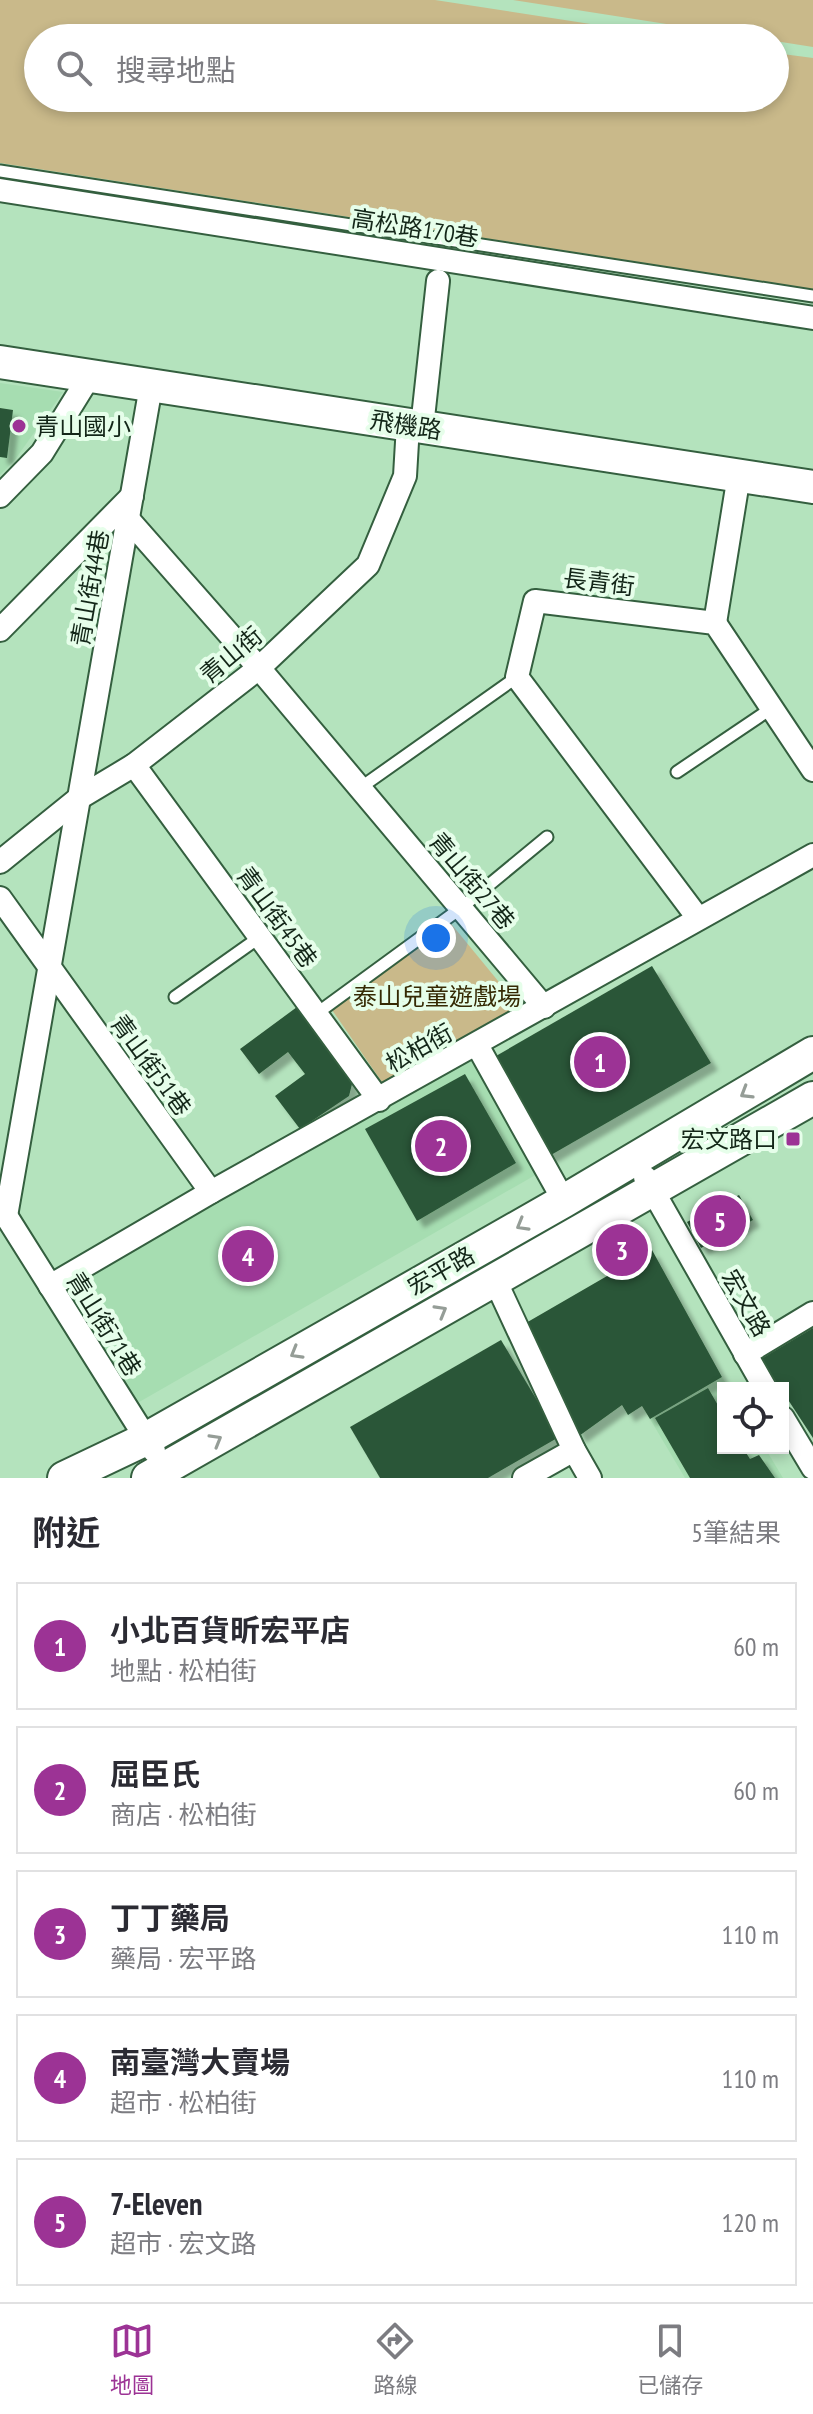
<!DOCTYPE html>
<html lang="zh-TW">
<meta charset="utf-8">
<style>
:root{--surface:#fff;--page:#f7f7f7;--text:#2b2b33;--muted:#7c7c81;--line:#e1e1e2;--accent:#9c3395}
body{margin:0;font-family:"PT Sans Narrow","Noto Sans TC",sans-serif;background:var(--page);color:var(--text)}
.controls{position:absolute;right:24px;bottom:24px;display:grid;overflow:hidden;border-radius:0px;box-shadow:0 4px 12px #0003}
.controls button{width:72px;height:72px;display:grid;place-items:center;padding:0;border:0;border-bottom:2px solid var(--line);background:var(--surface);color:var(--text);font:40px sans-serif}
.you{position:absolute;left:436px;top:938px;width:28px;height:28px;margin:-20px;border:6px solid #fff;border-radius:50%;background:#1a73e8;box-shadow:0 0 0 12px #1a73e833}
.badge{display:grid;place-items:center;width:52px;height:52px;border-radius:50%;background:var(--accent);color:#fff;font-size:26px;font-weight:700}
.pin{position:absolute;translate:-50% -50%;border:4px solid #fff;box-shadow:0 2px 8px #0006}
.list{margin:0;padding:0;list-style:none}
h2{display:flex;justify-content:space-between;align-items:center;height:104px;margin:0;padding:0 32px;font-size:34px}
h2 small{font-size:26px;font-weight:400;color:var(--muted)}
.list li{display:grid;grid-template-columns:52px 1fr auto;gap:24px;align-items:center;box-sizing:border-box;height:128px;margin:0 16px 16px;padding:0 16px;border:2px solid var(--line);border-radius:0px}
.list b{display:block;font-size:30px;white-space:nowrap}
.list p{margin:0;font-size:26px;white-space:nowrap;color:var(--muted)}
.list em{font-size:26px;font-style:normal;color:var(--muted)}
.icon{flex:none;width:44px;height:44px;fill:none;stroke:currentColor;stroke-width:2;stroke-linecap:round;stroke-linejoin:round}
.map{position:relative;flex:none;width:813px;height:1478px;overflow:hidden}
.search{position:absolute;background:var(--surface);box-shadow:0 4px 12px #0003;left:24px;right:24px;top:24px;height:88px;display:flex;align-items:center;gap:20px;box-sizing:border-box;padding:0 28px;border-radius:44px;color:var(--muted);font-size:30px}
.sheet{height:824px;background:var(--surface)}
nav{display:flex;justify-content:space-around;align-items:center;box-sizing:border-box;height:112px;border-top:2px solid var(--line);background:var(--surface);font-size:22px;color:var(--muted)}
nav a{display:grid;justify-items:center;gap:4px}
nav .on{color:var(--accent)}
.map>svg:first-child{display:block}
</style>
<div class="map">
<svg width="813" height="1478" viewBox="0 0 813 1478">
<defs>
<filter id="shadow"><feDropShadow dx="7" dy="7" stdDeviation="2" flood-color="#0004"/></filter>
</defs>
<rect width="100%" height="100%" fill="#b4e3bd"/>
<g fill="#a6ddb1">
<polygon points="0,383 63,392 14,461 0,475"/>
<polygon points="477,1045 546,1169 127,1409 50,1286"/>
<polygon points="722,1377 729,1388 723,1388 723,1448 765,1448 783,1478 685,1478 650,1419"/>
</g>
<g fill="#c9b98a">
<polygon points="0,0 435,0 681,38 38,38 38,98 775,98 775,53 813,58 813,289 0,163"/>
<polygon points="513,0 813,0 813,47 775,41 775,38 756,38"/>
<polygon points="448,920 522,1010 386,1088 330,1007"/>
</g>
<g fill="#2b5637" filter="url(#shadow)">
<polygon points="0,408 13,410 7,458 0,457"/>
<polygon points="652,966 711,1063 544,1159 489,1060"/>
<polygon points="297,1007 352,1084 349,1096 300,1129 275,1096 305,1074 288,1052 259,1074 240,1049"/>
<polygon points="465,1074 516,1163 417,1221 365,1129"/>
<polygon points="739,1195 753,1220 701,1248 687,1222"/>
<polygon points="652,1250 722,1377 650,1419 642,1406 628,1415 622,1405 579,1436 519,1327"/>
<polygon points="813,1328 813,1438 783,1392 783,1388 780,1388 761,1359"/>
<polygon points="501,1340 559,1437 488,1478 380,1478 350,1427"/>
<polygon points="708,1388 723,1414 723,1448 743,1448 750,1459 759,1455 775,1478 690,1478 655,1418"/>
</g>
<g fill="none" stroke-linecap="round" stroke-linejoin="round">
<g stroke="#345f3f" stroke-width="15">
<g id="lane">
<polyline points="0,171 813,296"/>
<polyline points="677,772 772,708"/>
<polyline points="360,788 517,677"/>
<polyline points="175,997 260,937"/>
<polyline points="316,1014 461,908 547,837"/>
</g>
</g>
<g stroke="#345f3f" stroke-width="26">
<g id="street">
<polyline points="0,190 813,318"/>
<polyline points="422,427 438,281"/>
<polyline points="0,496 42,453 89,377"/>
<polyline points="128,519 259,668 544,1007"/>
<polyline points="715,623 739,475"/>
<polyline points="0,630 132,496"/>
<polyline points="134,765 379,1100"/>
<polyline points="0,862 79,798 134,765 259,668 368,565 405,476 408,425"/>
<polyline points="0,898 211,1192"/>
<polyline points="698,918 517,677 535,601 715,623 813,770"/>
<polyline points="477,1045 564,1201"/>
<polyline points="645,1177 765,1388"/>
<polyline points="0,1206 154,1451"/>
<polyline points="6,1216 151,386"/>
<polyline points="495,1280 574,1450 590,1478"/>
<polyline points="50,1286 211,1192 813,855"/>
<polyline points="745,1354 813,1313"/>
<polyline points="783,1418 813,1468"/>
<polyline points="524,1478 574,1450"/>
</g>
</g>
<g stroke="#345f3f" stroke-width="36">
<g id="secondary">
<polyline points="0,362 813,487"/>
<polyline points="64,1478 146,1439 564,1201 813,1053"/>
<polyline points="148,1478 813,1098"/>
</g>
</g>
<use href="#lane" stroke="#fff" stroke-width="11"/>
<use href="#street" stroke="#fff" stroke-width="22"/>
<use href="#secondary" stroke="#fff" stroke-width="32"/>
</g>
<defs><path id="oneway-chevron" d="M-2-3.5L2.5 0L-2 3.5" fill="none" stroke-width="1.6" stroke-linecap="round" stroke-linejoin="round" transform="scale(2)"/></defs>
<g stroke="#959d97">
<use href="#oneway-chevron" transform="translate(746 1093) rotate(149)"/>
<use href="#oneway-chevron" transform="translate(522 1225) rotate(150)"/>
<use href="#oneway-chevron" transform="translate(441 1311) rotate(-30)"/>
<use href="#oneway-chevron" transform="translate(296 1353) rotate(150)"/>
<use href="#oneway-chevron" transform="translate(216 1440) rotate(-30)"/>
</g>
<g fill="#9c3395" stroke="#e6feea" stroke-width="3">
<circle cx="19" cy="426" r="8"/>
<rect x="785" y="1131" width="16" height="16" rx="4"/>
</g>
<g text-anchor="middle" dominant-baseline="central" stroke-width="8" stroke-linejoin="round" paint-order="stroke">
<g font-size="24" fill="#132618" stroke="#e6feea">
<text transform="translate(415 228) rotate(9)">高松路170巷</text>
<text transform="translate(406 425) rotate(9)">飛機路</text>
<text transform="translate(599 582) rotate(7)">長青街</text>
<text transform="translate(90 588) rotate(-80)">青山街44巷</text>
<text transform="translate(231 655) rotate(-40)">青山街</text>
<text transform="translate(472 881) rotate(50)">青山街27巷</text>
<text transform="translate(277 917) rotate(54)">青山街45巷</text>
<text transform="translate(419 1048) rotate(-29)">松柏街</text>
<text transform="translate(151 1065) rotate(54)">青山街51巷</text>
<text transform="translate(441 1271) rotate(-30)">宏平路</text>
<text transform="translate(746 1303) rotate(60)">宏文路</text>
<text transform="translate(104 1324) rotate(58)">青山街71巷</text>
</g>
<g font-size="24" fill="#132618" stroke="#e6feea" text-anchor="start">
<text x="35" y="426">青山國小</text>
<text x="777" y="1139" text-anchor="end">宏文路口</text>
</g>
<g font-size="24" fill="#352903" stroke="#e6feea">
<text x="437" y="996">泰山兒童遊戲場</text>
</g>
</g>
</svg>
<div class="controls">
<button><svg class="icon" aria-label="locate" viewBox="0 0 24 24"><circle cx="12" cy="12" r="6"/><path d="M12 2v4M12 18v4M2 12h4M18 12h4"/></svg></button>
</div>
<div class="you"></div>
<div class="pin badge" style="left:600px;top:1062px">1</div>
<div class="pin badge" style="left:441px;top:1146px">2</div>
<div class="pin badge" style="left:622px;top:1250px">3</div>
<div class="pin badge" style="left:248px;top:1256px">4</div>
<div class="pin badge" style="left:720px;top:1221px">5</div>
<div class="search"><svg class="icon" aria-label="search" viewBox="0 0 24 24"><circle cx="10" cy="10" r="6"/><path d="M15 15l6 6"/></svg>搜尋地點</div>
</div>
<section class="sheet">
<h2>附近<small>5筆結果</small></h2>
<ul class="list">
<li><span class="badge">1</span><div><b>小北百貨昕宏平店</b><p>地點 · 松柏街</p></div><em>60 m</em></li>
<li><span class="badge">2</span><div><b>屈臣氏</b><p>商店 · 松柏街</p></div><em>60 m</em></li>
<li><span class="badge">3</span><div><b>丁丁藥局</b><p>藥局 · 宏平路</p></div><em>110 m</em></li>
<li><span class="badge">4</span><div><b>南臺灣大賣場</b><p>超市 · 松柏街</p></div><em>110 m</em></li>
<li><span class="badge">5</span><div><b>7-Eleven</b><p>超市 · 宏文路</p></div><em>120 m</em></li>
</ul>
</section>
<nav>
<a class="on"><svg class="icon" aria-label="map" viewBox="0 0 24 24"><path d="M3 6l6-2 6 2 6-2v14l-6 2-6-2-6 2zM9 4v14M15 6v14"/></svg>地圖</a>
<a><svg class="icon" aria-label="directions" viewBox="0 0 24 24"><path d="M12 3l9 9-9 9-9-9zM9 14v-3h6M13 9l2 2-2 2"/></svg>路線</a>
<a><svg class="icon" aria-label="saved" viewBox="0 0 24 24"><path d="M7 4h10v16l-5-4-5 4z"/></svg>已儲存</a>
</nav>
